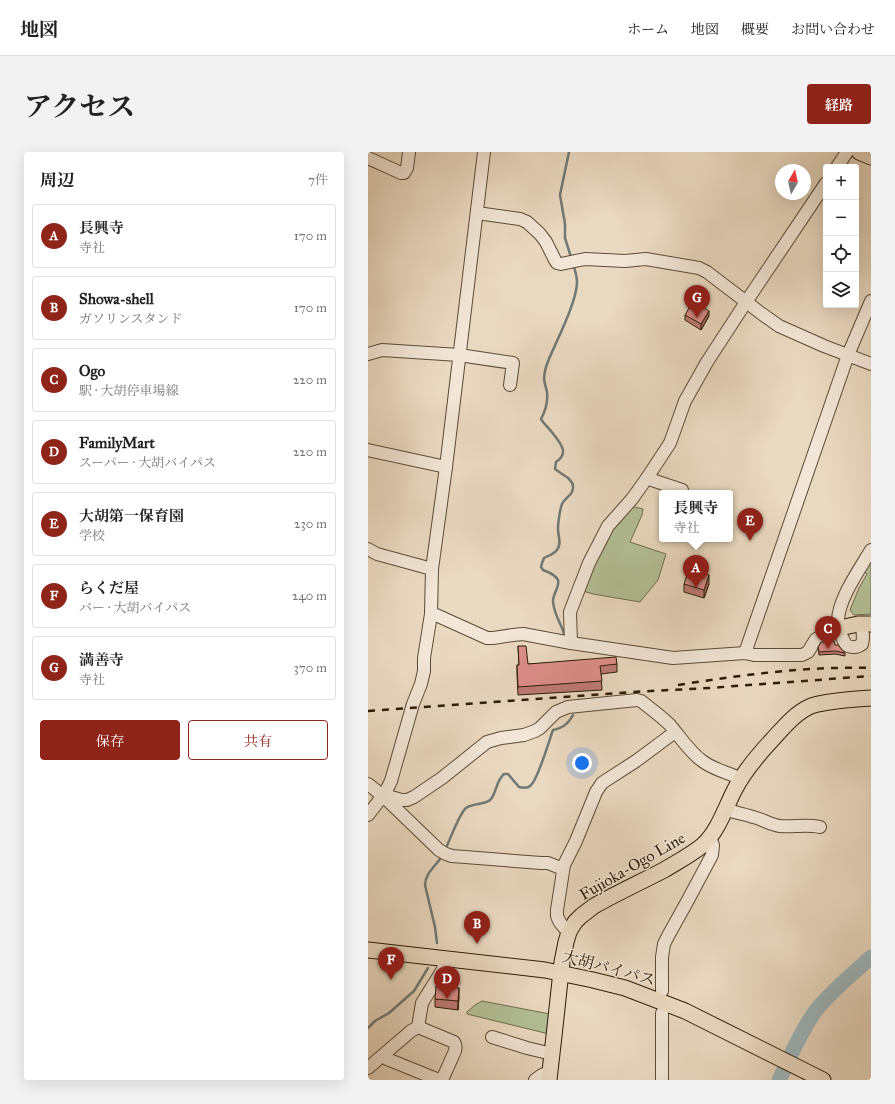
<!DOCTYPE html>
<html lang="ja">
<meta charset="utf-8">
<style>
:root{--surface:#fff;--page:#f2f2f2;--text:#222;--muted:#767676;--line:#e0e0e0;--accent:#8f2418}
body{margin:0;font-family:"IM FELL Great Primer","Noto Serif JP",serif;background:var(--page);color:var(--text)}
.controls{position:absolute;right:12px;top:12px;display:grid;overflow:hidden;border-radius:4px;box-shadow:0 4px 16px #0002}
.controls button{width:36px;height:36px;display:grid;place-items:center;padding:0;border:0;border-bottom:1px solid var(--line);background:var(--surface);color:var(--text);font:20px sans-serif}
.compass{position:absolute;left:407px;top:12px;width:36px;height:36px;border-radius:50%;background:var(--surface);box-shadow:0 4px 16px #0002;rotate:9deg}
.you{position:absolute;left:214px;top:611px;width:14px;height:14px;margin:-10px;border:3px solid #fff;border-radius:50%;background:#1a73e8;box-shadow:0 0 0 6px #1a73e833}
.badge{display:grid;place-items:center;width:26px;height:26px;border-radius:50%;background:var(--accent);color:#fff;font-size:13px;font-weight:700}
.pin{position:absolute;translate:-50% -33px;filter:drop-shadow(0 1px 2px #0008)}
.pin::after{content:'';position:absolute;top:21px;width:14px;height:12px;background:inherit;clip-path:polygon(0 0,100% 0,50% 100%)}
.popup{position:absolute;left:291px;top:338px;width:74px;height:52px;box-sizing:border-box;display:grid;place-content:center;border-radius:4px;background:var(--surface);filter:drop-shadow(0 1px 3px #0005);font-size:13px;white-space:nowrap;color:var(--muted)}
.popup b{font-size:15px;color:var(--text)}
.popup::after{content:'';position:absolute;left:50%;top:100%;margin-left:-8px;border:8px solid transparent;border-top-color:var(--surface)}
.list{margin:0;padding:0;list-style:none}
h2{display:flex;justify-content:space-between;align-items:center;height:52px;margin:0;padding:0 16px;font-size:17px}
h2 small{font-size:13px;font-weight:400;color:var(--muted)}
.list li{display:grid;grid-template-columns:26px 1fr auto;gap:12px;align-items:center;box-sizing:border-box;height:64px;margin:0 8px 8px;padding:0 8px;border:1px solid var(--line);border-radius:4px}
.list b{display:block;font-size:15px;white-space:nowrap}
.list p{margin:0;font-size:13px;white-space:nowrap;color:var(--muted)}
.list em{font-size:13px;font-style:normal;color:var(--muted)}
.actions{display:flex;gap:8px;padding:12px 16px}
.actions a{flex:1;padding:9px 0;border:1px solid var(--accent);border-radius:4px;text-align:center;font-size:14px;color:var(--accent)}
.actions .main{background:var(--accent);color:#fff}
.icon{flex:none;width:22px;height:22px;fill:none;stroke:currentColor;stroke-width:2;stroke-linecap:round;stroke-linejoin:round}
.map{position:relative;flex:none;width:503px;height:928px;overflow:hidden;border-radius:4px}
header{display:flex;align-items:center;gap:24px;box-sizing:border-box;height:56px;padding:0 20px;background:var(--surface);border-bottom:1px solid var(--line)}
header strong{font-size:19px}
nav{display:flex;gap:22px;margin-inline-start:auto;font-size:14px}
.intro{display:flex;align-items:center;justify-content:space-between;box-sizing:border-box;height:96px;padding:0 24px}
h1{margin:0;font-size:28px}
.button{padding:10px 18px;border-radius:4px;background:var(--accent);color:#fff;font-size:14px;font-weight:700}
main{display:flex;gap:24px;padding:0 24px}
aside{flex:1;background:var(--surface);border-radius:4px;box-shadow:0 4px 16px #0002}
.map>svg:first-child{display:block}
</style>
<header>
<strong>地図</strong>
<nav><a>ホーム</a><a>地図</a><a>概要</a><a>お問い合わせ</a></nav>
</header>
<div class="intro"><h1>アクセス</h1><a class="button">経路</a></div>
<main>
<aside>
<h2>周辺<small>7件</small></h2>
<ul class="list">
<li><span class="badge">A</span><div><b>長興寺</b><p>寺社</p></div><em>170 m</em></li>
<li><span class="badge">B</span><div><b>Showa-shell</b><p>ガソリンスタンド</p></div><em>170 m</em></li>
<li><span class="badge">C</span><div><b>Ogo</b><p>駅 · 大胡停車場線</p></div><em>220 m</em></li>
<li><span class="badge">D</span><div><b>FamilyMart</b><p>スーパー · 大胡バイパス</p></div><em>220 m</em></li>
<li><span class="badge">E</span><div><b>大胡第一保育園</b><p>学校</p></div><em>230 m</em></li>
<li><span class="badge">F</span><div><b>らくだ屋</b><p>バー · 大胡バイパス</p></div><em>240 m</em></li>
<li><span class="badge">G</span><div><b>満善寺</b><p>寺社</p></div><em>370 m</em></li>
</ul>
<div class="actions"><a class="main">保存</a><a>共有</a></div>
</aside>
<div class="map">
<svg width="503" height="928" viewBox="0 0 503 928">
<rect width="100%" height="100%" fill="#ead9c1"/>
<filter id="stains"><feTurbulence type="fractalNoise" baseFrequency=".005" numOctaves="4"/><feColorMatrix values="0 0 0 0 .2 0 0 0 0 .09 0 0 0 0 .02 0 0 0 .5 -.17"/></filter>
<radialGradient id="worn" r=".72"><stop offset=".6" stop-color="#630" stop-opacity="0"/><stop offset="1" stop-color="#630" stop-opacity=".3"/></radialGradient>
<g fill="#b3c096" stroke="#706e4f">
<polygon points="263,354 275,357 274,363 262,390 298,402 290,428 272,450 225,442 215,439 225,412 245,374"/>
<polygon points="503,408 503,462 486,463 482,458 491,436 499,422 496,420"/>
<polygon points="114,849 182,862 181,882 99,862 99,860 107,853"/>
</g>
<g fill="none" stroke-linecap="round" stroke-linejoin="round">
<g stroke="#707975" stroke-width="2.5">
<polyline points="201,0 192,43 197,72 197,86 203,105"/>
<path d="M197,485C194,472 186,464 185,449C185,442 192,434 190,428C187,422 180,420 175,418L173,415L174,411L176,406C180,404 186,402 189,398C194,392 190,384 190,377C190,371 192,357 194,352C197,345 206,343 205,334C204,326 193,322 187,317L188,310C191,308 195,304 195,300C196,292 180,276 175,270L173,267C178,258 180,250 179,240C177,231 175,229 177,219C179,209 184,201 188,191C195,176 209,147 209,130C209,124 207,118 205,112"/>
<path d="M77,698C82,688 91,662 98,656C104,651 119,653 123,647C129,639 128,629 136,622H140L151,635C155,636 160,637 163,633C170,627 181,589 185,578C195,576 200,572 205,563"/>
<path d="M69,791L67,775L57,733C57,721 68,714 74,704"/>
<polyline points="0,876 7,869 21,861 46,839 60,816"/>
</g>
<path stroke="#9db7be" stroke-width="15" d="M411,928C423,904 433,878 449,857C465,837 485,822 503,805"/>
<g stroke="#5c4b36" stroke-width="14">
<g id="minor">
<polyline points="0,6 33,21 36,21 39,16 41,0"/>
<polyline points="469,15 479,0"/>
<polyline points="109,61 152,67 159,70 172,82 178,90 187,108 189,111 193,112 217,107 257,109 278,107 331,116 339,120 394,162 411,174 456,194 503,212"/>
<polyline points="0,202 14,198 91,203 145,211 142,233"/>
<polyline points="0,298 78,315"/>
<polyline points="279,326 284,328 314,338"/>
<polyline points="0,397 9,402 64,417"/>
<polyline points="63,462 68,463 119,486 125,486 145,483 155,482 203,491 305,506 377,501 386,503 434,503 440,500 448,487 472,476"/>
<path d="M494,472L495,486L494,492C489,496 483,496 478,493C474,486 470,477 470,469C470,447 492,417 503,398"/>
<polyline points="203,491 202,460 221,411 240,374 264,347 279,326 302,291 317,249 339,210 378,150 458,31"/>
<polyline points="377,501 480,203 503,149"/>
<polyline points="0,632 15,644 71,698 78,702 84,704 173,711 180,711 195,717"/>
<path d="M17,641L23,645L34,648H39L46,645L74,626L119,590L133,586L156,583L167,579L172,576L188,560L200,555L269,548L273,549C283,557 293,564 302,573C312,585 321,599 333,608C345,618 360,620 373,627"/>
<path d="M358,657C367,661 376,662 385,665C394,667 403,673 412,674C426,675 439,672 452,675"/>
<polyline points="0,663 17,641 23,629 45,552 53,532 56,519 56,506 63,462 64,417 78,315 116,0"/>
<path d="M201,780C195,775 191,771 189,764V758L196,713L208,689L228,640L234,631L237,629L268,609L307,580"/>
<polyline points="294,839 294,805 296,792 300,784 320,748 344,703 345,693 342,686"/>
<polyline points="294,861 294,928"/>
<path d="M50,875L86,890C88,893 88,895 87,899L74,928"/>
<polyline points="124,885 159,896 184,902"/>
<polyline points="16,903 19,907 71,928"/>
<polyline points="0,916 43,879 50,875 54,851 69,827 75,817 77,807"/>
<polyline points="167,928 174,923 181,920"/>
</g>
</g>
<g stroke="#2c1c08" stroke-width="17">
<g id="major">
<polyline points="491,0 503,5"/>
<polyline points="472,476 490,472 503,472"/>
<polyline points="0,798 177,818 225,828 257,836 317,859 455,928"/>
<path d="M181,928L187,875L194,810L198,790L201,780L207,770L213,764L226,754C249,741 273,730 296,718C309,710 323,703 335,693C350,679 357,657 366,639C376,619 390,603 404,588C416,575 427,561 443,554C458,549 486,547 503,546"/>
</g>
</g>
<use href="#minor" stroke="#f1e6d7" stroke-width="12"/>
<use href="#major" stroke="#ead9c1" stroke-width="15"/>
<g stroke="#2c1c08" stroke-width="2.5" stroke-dasharray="7 7" stroke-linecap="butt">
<path d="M310,533C374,523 438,514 503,516"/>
<polyline points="0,559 264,540 341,536 503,524"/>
</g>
</g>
<g fill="#be7a77" stroke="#2c1c08">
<polygon points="317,163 341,164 333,178 317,168"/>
<polygon points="316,432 341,432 336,446 316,440"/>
<polygon points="467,493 477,501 477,504 467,502 451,503 450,495"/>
<polygon points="150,494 160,512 249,512 249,520 233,522 234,538 150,543 149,522 149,513 151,513"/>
<polygon points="91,844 90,858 67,855 67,847"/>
</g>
<g fill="#9b6361" stroke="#2c1c08">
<polygon points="341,159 341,164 333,178 333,172"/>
<polygon points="341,423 341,432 336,446 336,438"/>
<polygon points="91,836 91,844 90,858 90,849"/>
</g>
<g fill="#dd8e8a" stroke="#2c1c08">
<polygon points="325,149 341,159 333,172 317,163"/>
<polygon points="321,417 341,423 336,438 316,432"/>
<polygon points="466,489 467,493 470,493 477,501 467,499 451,500 450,495 453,490"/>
<polygon points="150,494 158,494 160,512 248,505 249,512 232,514 234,529 150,535 149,513 151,513"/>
<polygon points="68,834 91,836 90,849 67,847"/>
</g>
<g text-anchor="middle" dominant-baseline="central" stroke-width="3" stroke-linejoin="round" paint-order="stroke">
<g font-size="16" fill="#2c1c08" stroke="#f1e6d7">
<text transform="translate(264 714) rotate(-30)">Fujioka-Ogo Line</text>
<text transform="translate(241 816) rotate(15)">大胡バイパス</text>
</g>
</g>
<rect width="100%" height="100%" filter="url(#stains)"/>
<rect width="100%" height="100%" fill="url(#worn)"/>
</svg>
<div class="controls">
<button>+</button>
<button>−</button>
<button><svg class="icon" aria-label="locate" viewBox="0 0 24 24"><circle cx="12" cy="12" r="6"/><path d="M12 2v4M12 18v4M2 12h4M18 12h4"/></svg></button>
<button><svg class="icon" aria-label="layers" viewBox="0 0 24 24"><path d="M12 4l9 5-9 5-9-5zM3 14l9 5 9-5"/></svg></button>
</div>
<svg class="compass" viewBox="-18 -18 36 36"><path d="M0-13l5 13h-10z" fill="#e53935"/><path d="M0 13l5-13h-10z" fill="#767676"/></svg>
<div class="you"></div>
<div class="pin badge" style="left:328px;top:436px">A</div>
<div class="popup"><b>長興寺</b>寺社</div>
<div class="pin badge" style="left:109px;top:792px">B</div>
<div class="pin badge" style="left:460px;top:497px">C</div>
<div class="pin badge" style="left:79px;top:847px">D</div>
<div class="pin badge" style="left:382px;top:389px">E</div>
<div class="pin badge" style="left:23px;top:828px">F</div>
<div class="pin badge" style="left:329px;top:166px">G</div>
</div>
</main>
